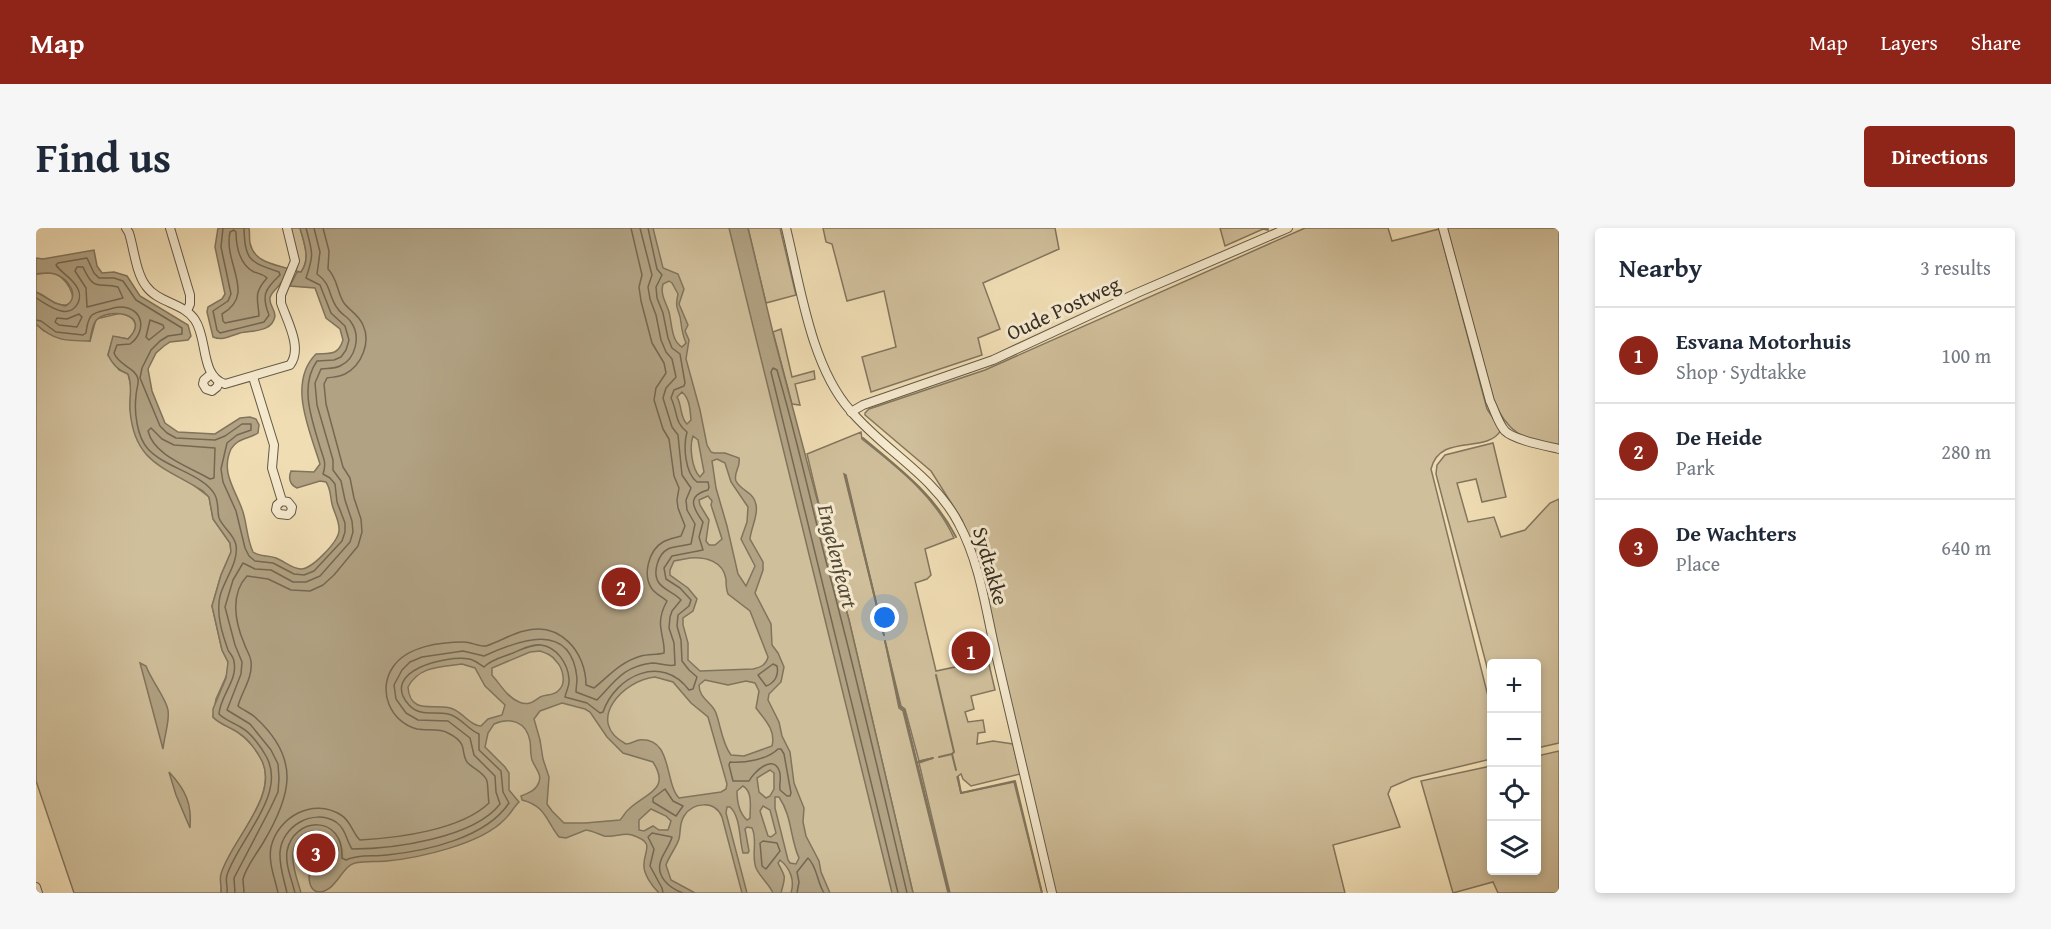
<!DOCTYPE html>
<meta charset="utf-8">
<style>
:root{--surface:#fff;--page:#f6f6f7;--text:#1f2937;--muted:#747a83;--line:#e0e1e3;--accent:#8f2418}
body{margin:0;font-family:"Gentium Book Plus",serif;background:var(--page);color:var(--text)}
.controls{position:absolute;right:18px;bottom:18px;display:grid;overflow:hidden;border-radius:6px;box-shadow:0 3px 9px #0003}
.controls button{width:54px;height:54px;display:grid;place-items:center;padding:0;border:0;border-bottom:2px solid var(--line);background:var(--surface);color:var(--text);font:30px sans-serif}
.you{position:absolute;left:849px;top:390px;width:21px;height:21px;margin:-15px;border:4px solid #fff;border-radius:50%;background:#1a73e8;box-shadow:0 0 0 9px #1a73e833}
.badge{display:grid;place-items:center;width:39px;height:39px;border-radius:50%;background:var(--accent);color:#fff;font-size:20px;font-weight:700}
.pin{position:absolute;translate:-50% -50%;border:3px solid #fff;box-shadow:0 2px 6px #0006}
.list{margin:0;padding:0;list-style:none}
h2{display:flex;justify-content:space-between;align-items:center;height:78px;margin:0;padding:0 24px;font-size:26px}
h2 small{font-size:20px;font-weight:400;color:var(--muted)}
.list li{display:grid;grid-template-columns:39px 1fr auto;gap:18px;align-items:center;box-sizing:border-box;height:96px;padding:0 24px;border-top:2px solid var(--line)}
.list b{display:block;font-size:22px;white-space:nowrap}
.list p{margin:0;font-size:20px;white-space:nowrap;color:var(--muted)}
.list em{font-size:20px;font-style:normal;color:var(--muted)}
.icon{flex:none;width:33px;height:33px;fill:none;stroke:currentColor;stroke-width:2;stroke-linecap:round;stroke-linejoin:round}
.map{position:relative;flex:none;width:1523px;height:665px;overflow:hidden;border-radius:6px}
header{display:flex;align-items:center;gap:36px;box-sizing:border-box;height:84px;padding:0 30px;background:var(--accent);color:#fff}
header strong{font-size:28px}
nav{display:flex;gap:33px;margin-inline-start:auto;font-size:21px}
.intro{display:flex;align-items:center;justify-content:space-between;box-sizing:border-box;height:144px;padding:0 36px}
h1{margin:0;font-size:42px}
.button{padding:15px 27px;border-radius:6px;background:var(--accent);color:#fff;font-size:21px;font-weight:700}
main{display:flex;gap:36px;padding:0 36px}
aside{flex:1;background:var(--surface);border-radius:6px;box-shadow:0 3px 9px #0003}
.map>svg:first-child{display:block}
</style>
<header>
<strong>Map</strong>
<nav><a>Map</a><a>Layers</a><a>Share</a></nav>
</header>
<div class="intro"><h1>Find us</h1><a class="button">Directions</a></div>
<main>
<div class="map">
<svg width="1523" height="665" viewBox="0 0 1523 665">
<rect width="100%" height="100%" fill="#f0ddb4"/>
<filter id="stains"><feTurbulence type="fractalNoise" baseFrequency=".00333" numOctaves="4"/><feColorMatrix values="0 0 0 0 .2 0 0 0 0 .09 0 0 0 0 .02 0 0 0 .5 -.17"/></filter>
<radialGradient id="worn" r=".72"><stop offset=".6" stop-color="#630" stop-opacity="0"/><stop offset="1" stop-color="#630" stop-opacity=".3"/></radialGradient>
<g fill="#d0bf9b" stroke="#83765f" stroke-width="1.5" fill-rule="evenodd">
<path d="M254,0H264C268,15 275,31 265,44L260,43L262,33Z"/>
<polygon points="436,0 694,0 858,665 236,665 233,642"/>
<polygon points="712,0 744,0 760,67 730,75"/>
<polygon points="787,0 1019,0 1023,21 947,55 964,101 942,110 946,127 835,164 826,129 860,119 848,63 811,73 796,16 790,14"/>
<polygon points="1184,0 1232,0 1232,2 1227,1 1189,18"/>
<path d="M1269,0H1352L1356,13L1403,1L1451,181L1465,202C1451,227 1404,204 1395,241L1455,480V531L1376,550L1355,559L1352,566L1364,599L1297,617L1309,665H1019L936,315L926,292L895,243L829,187V185L833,181L949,142Z"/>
<path d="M1411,0H1523V222C1490,211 1472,207 1458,173Z"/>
<path d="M12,45C16,45 19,45 22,47C32,52 47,79 26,77C15,76 10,67 0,64V46Z"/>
<path d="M85,85C100,89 105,99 92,111L81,109L76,113L72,127L83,142L92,146L95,158L94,182L156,256L173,269L177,291L194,315L195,324L185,347L176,378L186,422L192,434L193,442L180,471L177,489C184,497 195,499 204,506C212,511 221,523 225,531C243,562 203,606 191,633C186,645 186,653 185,665H38L0,553V96L8,103L54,113L60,91Z"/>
<polygon points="745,101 756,149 778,143 779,151 759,156 764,177 756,176 737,104"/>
<path d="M825,204L826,211C861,239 899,268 918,310L889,321L895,347L891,351L879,355L900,443L952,432L959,462L935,468L938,481L929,484L932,494L947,492L949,504L942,505L941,516L957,513L977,516L984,546L935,558L927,551L925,546L921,549L925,565L978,554L1006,665H914L883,535L897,530L883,533L869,481L865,478L849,413L863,480L867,483L912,665H877L813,392L797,335L771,226ZM808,246L810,247L848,408Z"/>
<polygon points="1457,215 1470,269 1446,274 1440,251 1421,255 1432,294 1458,289 1465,309 1489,302 1514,275 1523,271 1523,515 1501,520 1500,436 1456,436 1455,454 1400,246 1401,237 1409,227"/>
<polygon points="1523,523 1523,665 1462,665 1457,654 1417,665 1385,553 1455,538 1456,642 1500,642 1501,528"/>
</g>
<g fill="#b1a283" stroke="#80745d" stroke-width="1.5" fill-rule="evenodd">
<path d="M182,0H213C214,5 213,10 214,15C218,34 237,36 253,41L248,56L245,55C242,60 235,64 234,70C233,77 239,81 239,88C236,105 216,102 204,105C194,108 187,113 177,109L171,84L172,79L186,71L189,66L179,19Z"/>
<path d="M264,0H617L627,40L642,46L648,61L643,76L652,97L649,103L653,112L650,131L664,182L671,217L675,224L678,225H689L703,230C705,239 697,245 700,253C703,259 709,262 714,266C728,279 715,297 714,311L727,334V342L719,365L735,396L736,417L742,425L748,439L745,454L733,466L732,472L743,494L746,508L754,524L758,555L768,580L767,594L770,608L783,633L785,644L794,665H755C759,652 754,640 744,632L742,635C751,652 749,648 745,665H737C733,656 724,649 720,640C715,627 722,612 716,600L711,599L709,601L713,623L712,625H707C703,611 705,589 694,579H691L690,585L711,665H706L686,589C679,572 657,574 648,588C643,596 645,603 643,611C640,620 633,628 630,637L635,652L659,665H623C616,658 607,646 608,636C608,622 620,615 596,607C587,604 578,610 568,608C562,606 557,603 550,602L530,610L523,609C510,593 510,578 486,572L485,568C492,565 500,563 503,554C506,546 499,540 496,532C494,526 495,519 494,513C490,493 474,489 458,496L452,505L449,519L469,539L473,545V562L483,574C477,580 474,587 468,592C445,616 383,630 351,633C341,634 329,633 319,635C306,638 301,662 284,664C275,664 273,655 273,647C280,644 288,643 294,638C324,614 265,581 257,624C255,637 262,653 265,665H185C186,659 183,652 185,646C194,613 245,567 225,531C221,523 212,511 204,506C196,499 184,497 177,489V481L190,450L192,434L186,422L176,378L185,347L195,324L194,315L177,291L173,269L167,263C129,239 98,235 94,182C93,170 97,158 92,146C82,142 77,137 72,127L77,108L92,111C118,85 69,78 59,94C56,99 55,107 54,113C30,113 18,113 0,96V64L19,75L29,78C45,70 33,50 19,46C13,44 7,45 0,46V30L7,31L58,22L61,38L66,45L78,44L91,48L104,68L152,97L155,108L152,112L134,114L128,118L120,125L112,141L116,163L129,195L142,204L179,206L204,190L214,189L220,191L223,197L222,205C213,211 201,210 195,221C184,245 200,262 207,284C211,297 211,311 217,324C224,329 232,327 240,330C248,333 256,341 265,341C276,341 302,314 303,303C304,293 298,285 296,276C294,268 295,261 290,254L284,253L261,260C254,257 252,250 255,243L278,244L284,236C274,203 251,155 280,126C294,125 302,128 307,112L304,101L290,90L279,60L254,58L261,44H265C275,31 268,15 264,0ZM633,53L636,55L642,66C638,83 644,81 645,95C646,103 647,108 650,115L646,119C635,113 636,95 633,84C630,74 624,67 627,56ZM646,164C654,171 654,182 655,192L651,196C644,190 646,177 641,169ZM657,208L662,212L668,244L664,249C656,241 653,219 657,208ZM681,231L689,235L695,254L712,279L711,294L705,311L719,338L710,358L702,346L691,298L680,260L676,233ZM672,268L676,273L675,277L686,311L679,317H673L670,313L673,292L664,277L663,272ZM654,330C670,329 687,333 690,351C690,356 690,361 692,366L714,383L732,429C730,437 725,439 717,441L664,443L652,432V415L647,397V390L657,383L661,371L652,360L634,347V342L638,333ZM504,423C510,425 516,427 520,433C527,440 531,456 522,463C517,468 510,466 504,469C497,474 492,478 483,474C471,469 464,456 456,447V440L494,424ZM426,436L439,440L449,458L469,477L466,487L452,491L445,498C435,498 427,485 417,481C401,474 374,489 372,459C383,438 405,439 426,436ZM619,449L637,454L655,475L672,489L691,556L690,561L685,564L643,570C628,554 637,509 603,512C598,513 595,516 590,516C548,494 587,452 619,449ZM669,452L692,457L710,453L719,455L723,463L720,480C729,492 740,502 736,518L708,528L695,527C686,515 685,499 680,485C676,474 663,471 663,457ZM526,475L549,481L554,484L571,509L587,525L617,534C635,562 610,565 593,581C589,584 588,588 584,592L549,595H528L516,583L511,576L513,549L507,531L504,512L498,491L504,483ZM734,542L738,545V561L734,568L730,570L723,564L721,550ZM707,558C717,564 714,579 714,590L711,592C703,585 701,572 701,563ZM739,569H743C756,588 754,610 763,630L760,636L754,635L752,632L739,580ZM727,578L734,582L740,605L735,609L732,608L724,583ZM615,581L630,588L635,593L632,602H623L617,598L608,603L603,602V592Z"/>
<polygon points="693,0 712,0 738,109 813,392 877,665 856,665"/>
<path d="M104,435L110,438C115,452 130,470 132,482C134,493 128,509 127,521Z"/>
<path d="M133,544C150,562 156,576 154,600L140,567Z"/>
</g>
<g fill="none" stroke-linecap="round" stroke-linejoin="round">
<g stroke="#746853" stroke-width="1.5">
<path d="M187,0L185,19L195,66L192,73L177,83L181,102L184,105L228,94L233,87C225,67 229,61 244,47L243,44C213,34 209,32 208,0"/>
<path d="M198,2L200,4C200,19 204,37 218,44C224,46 227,46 231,50C217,66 222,70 223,88L189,95L187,93L186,86C221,66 187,36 194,4Z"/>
<path d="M41,39H47C59,66 63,53 82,59L87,70L51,79L50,60L39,43Z"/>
<path d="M0,70C11,76 32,94 42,75C44,71 44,65 42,61C37,50 25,45 20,37L22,35L51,30L58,45L63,50H78L87,53L100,72L146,100V106L132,108L124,113L115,122L106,140L104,150L124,198L131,205L140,210L179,212L189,208L206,196H215V202L201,207L191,215L185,241L187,254L200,283L209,320L213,328L219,333L237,335L258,346L268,347L278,343L306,313L309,304V295L301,274L299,256L294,250L287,246C291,235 287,229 284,219C276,192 263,158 281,133L298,132L305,129L310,122L313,112L309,98L295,85L284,57L270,50C278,26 277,26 270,0"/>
<polygon points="43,86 46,89 41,99 23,97 19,94 21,90 31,91"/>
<path d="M0,92L5,93L20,104L47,107L50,105C51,99 51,92 56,87C60,84 66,83 70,82C74,81 80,79 84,79C108,79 111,104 94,116L81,117L78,125C83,138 99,139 102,151C103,155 100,163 100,168C98,184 101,209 112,221C129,240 168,246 179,267C183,275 181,283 183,290C187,300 198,306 200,317C203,334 188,352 184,368C180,386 186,405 192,422C194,426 198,429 198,434C202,452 184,468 183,486C189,492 198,495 206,500C215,505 225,519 230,528C252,566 202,612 191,647C189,653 192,659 191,665"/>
<polygon points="114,92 127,97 128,100 113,112 110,109"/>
<path d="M115,200L126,211L138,217L179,220L178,250L174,251C154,239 118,228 112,203Z"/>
<path d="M737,436L741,438C743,447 739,455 730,458L722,447Z"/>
<path d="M742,521H745L748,526L755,565L754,568H751L744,562C743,556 746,548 743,542C736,526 717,545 713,553H697L693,537L694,534C708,535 731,532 742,521Z"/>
<polygon points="629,561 637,573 647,578 640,588 617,574 617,570"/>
<polygon points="727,613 741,615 744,623 730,641 726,638 724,615"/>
<path d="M199,665L198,650L234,581L242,564L243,550L242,536L235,522L214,496L191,482L205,446L206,434L199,417L189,379L197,352L207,335L219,341L235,342L257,354H270L284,348L314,314L317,304L316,293L309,272L305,253L297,242V232L281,177L279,155L285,141C291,140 298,141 304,138C320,131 325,108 315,94C312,89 305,86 302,81C292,69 296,56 281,46L284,24L278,0"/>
<path d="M208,665C208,661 207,655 207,651C210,639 221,625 227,615C255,568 265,532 221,491C216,485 208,483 202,478C206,463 217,450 215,433C214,426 210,422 208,415C199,394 194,366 211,348L232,351L255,362L274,363L287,357L298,347L322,318L326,304L325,291L318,270L314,250L307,239L290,176L288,156L291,150C297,149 303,149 309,146C326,137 335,114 327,97C323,87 314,83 308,75C301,65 302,51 292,41L293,23L287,0"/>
<path d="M242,665C239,650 232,635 235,619C242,589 277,569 305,587C315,593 317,606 324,612C362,610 425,602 453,575C452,569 452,557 451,553C449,545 436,540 431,534C427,528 428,522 426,517C424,512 416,507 412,505C404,500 390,503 381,501C354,494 341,462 357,439C371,418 405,414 428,414C435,414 444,419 450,418C463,414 475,406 488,403C524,393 550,424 550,457L558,460C573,448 584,434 605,428C612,426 621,427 628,425C629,416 626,411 625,401C623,391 626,382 631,373C626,369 620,366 616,361C606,347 613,322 627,314C632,311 639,310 645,308L649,298L642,280L641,272L643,260L638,248L633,211L627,201L618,172L620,160L630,145L628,135L616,115L605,73L603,59L606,47L595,0"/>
<path d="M251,665C248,651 243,638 244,624C246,598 277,580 300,594C310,601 310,612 316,621C357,621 438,610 464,576L460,564L459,548L438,527L434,510L412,493L382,492L370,485L360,471L358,457L366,442L374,434L386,429L427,423L448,428C483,412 535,392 541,450C541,455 540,460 540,464L561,472C578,455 587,438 616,435C624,435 632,439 639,437L638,415L633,400L634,389L636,383L645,372C639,365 628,362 623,355C616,345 622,326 632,321C639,318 648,318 655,316L659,296L651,282L650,272L655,260L646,247L642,207L636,199L627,170L630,160L640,149L636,131L630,124L625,112L620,87L614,71L612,59L616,47L604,0"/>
<path d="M259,665C256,652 249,637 251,623C258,588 308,586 306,630L310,632C322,626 337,629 351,627C390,623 450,610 473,575L467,564L465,543L443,522V506C432,502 424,488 412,486C398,483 384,489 373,477C343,443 410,427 433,431C439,432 443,436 448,439C456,431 467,429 477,425C486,421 496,416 505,417C521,419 532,436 533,451C534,458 530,463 529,469L551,475L564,485L567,484C580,447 626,426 653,462L657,461L661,449L653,442L646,433L645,412L641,398L642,387L653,378L655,372L644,360L630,351L628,340L636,328L667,322L663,309L667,294C657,280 650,268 672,262L673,259L672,254H661C649,245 647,218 651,204C638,194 642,184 635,170L638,162L648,158L649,155L644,126L636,120L632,110L627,85L621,70L620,59L626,47L621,41L612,0"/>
<path d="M627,665L626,660L614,638L618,621L612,609L616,605L636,609C634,617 628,624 625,632C619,648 633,660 647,665"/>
<path d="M761,665L763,654L761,644L772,630C781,638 781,654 788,665"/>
<path d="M862,665L735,144L737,140L741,142C760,206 774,272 791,337C820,445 845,555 871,665"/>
</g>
<g stroke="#80745d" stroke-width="2">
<path d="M827,210C864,241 898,266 920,309"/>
<polyline points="809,247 848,407"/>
<polyline points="849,413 864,479 868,482 913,665"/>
<polyline points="900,447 918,524 916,526 920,542"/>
<polyline points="903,529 916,526"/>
<polyline points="882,534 897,530"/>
<polyline points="922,549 925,565 979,553 1006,665"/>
</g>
<g stroke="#645a47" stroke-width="10">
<g id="minor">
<path d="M90,0L93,5C98,21 100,45 110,58C122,75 148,75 159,92C172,111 164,148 189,156L254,137C267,120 251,93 245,75V67L259,33L251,0"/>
<polyline points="134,0 154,67 154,76 151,83"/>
<path d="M750,0C764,57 775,138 814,182C848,223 898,247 923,296C944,335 950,383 960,426C979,506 997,585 1016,665"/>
<path d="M1407,0L1454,173C1459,183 1462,195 1469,203C1478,212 1510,218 1523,221"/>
<polyline points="175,146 168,152 167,156 170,161 176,163 181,159 183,154"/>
<polyline points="217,149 238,217 236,240 246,273 252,274 256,279 255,284 252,287 243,286 240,282 241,277 246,273"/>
<polyline points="815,184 827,177 957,132 1101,65 1252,0"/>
<polyline points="0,659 2,665"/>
</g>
</g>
<use href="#minor" stroke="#f5e9ce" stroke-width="8"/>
</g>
<g text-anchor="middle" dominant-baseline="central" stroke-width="6" stroke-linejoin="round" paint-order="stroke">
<g font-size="21" fill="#362e23" stroke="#f5e9ce">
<text transform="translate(1027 80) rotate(-25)">Oude Postweg</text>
<text transform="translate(955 338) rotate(74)">Sydtakke</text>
</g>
<g font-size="22" font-style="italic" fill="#554b3b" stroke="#f5e9ce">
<text transform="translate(802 328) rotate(76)">Engelenfeart</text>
</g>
</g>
<rect width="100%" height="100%" filter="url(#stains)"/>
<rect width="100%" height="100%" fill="url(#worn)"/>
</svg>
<div class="controls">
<button>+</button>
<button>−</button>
<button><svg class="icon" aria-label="locate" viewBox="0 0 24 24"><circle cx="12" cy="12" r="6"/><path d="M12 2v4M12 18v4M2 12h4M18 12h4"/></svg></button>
<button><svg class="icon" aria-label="layers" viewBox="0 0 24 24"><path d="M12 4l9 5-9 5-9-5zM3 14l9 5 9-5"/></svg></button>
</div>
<div class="you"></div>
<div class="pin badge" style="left:935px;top:423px">1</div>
<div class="pin badge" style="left:585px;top:359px">2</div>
<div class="pin badge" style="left:280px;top:625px">3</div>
</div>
<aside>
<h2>Nearby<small>3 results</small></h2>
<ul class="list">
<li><span class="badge">1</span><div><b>Esvana Motorhuis</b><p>Shop · Sydtakke</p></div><em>100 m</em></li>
<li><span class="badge">2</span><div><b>De Heide</b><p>Park</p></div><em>280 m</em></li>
<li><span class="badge">3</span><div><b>De Wachters</b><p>Place</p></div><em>640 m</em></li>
</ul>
</aside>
</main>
